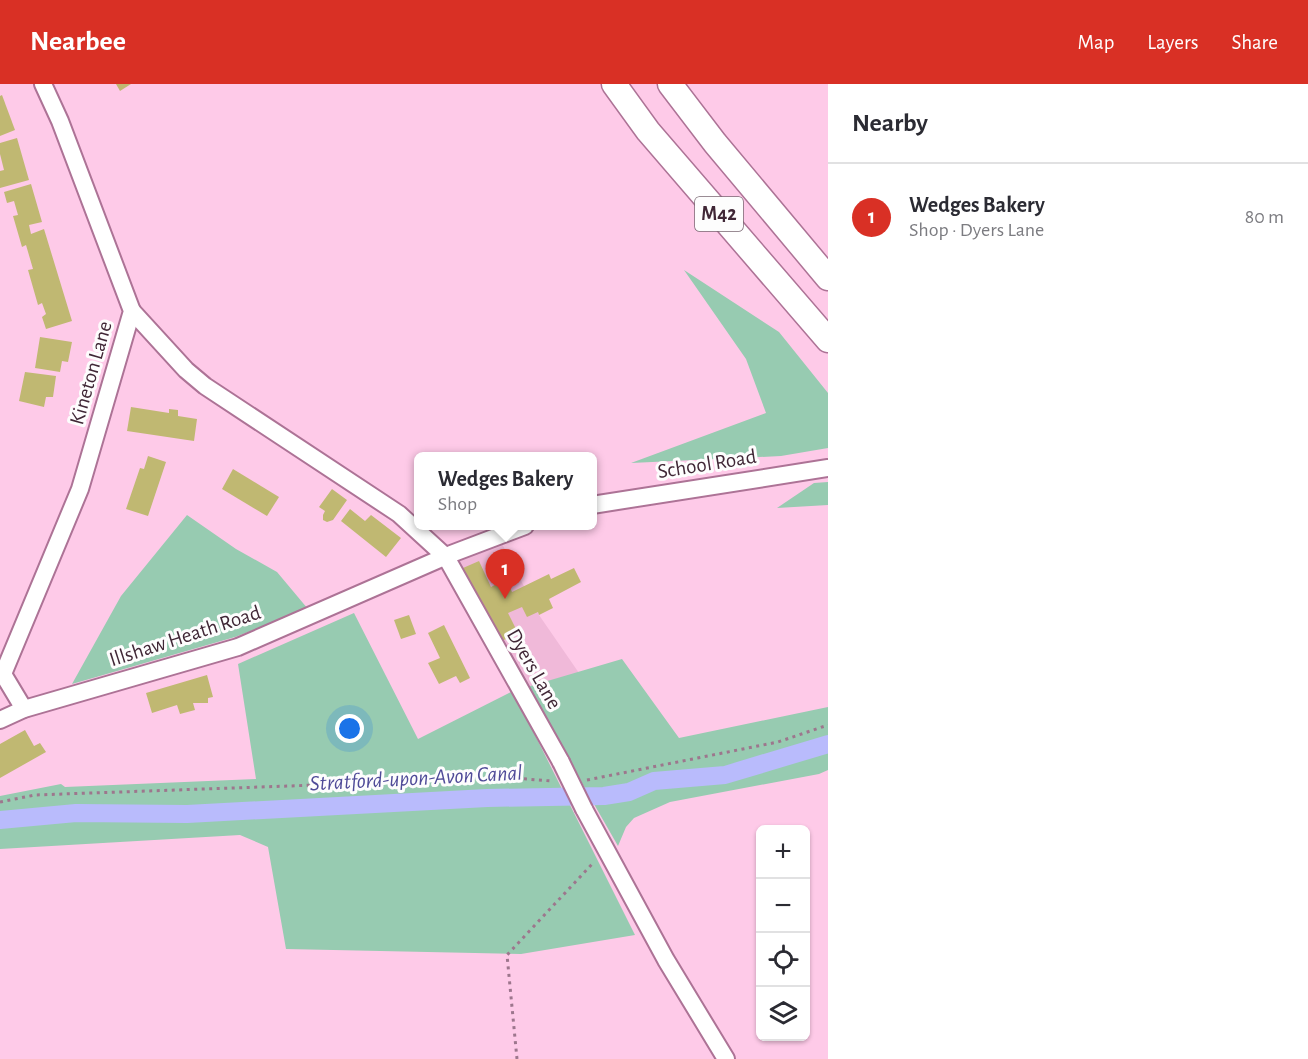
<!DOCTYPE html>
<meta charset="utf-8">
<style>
:root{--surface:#fff;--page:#f7f7f7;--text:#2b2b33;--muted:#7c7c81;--line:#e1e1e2;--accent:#d93025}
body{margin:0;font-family:"Alegreya Sans",sans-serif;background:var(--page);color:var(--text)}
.controls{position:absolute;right:18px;bottom:18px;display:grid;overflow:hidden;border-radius:9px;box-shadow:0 2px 4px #0004}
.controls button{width:54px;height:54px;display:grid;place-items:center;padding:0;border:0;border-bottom:2px solid var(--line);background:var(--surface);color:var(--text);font:30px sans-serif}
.you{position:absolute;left:350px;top:645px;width:21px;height:21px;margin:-15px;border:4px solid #fff;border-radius:50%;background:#1a73e8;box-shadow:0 0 0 9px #1a73e833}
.badge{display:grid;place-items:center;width:39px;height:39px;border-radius:50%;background:var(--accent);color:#fff;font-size:20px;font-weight:700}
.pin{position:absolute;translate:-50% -50px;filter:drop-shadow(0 2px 3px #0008)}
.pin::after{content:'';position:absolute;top:32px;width:21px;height:18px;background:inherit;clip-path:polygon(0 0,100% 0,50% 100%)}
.popup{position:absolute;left:414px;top:368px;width:183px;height:78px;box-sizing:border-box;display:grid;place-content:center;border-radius:9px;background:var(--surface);filter:drop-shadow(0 2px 4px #0005);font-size:20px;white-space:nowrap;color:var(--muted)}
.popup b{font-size:22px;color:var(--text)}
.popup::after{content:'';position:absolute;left:50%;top:100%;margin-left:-12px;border:12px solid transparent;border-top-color:var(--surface)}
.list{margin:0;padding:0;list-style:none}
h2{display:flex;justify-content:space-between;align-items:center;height:78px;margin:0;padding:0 24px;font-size:26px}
h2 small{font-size:20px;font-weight:400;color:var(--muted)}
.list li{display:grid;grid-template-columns:39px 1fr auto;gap:18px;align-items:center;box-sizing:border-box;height:108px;padding:0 24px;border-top:2px solid var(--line)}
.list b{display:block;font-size:22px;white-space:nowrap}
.list p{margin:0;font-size:20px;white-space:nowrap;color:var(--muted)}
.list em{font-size:20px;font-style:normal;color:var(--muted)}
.icon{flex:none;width:33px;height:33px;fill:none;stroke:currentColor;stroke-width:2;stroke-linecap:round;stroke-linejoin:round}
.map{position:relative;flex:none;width:828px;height:975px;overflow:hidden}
header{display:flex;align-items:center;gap:36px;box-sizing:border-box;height:84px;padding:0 30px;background:var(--accent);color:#fff}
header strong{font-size:28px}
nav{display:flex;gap:33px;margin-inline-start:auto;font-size:21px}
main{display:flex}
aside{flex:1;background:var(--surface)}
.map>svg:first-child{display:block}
</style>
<header>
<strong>Nearbee</strong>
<nav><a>Map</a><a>Layers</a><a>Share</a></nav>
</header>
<main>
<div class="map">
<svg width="828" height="975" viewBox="0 0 828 975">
<rect width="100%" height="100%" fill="#fecae8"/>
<polygon fill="#f0b9d9" points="501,458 539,531 579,589 527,603 455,479"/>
<g fill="#97cbb1">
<polygon points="684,186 779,248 828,309 828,364 781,372 631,379 766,329 746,275"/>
<polygon points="828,398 828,421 777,424 814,399"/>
<polygon points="187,431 236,465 277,488 308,525 235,553 72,600 121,512"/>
<polygon points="354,529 418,655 513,607 635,851 521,870 286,865 268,763 240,751 0,765 0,712 61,700 65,703 256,695 238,580"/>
<polygon points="622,575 679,654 828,623 828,686 819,690 670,718 634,734 626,743 618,762 527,603"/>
</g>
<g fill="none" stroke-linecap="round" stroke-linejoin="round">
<polyline stroke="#b9bbfc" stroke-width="18" points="0,736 76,729 187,730 487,714 604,712 629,708 654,697 725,691 828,660"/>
</g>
<g fill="#c0b872">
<polygon points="116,0 131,0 120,7"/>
<polygon points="2,11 15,46 0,52 0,12"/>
<polygon points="17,54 29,96 0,104 0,87 4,86 0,70 0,59"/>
<polygon points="31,100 42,138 29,141 31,150 44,145 72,237 46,245 42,233 46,230 42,219 38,221 28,186 33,185 26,161 22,163 13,132 18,131 14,117 7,119 4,108"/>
<polygon points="40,253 72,258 68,278 62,277 60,288 35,284"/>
<polygon points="25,288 56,292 53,313 46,313 44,323 19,317"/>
<polygon points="131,323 169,329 169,325 178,326 178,332 197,335 194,357 127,347"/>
<polygon points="148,372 166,378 148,432 126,425 140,384 144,385"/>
<polygon points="233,385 279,413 267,432 222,405"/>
<polygon points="332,405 347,416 333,436 327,438 323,436 323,431 325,427 319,423"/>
<polygon points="350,425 365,437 371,431 401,454 386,473 341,437"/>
<polygon points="479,477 491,503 506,495 512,508 549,490 551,495 574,484 581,498 549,515 553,524 539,531 538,528 527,533 522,523 508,529 518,549 500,558 463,484"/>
<polygon points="409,531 416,550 401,555 394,536"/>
<polygon points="444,541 470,594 460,599 456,592 439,600 428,579 440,574 428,549"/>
<polygon points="207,591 213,613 208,614 208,619 193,619 195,626 180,630 177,621 152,629 146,609"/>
<polygon points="25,646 34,662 40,659 46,668 0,694 0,660"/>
</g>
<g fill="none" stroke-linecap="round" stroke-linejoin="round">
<g stroke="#ad7396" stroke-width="20">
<g id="minor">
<polyline points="132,227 186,286 205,302 399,430 446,473 561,678"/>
<polyline points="592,421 828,384"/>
<polyline points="24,625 3,590 80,405 132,227 60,37 43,0"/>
<polyline points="0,636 24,625 238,563 451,470 525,442"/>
<polyline points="584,725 666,876 726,975"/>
</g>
</g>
<g stroke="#ad7396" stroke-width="27">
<g id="highway">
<polyline points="614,0 648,47 828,256"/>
<polyline points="670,0 715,59 828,194"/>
</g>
</g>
<g stroke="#9d768d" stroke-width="3" stroke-dasharray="3 4.5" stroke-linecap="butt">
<polyline points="587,696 778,658 828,641"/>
<polyline points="0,718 35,711 514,694 551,697"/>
<polyline points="517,975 507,871 594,778"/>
</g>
<use href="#minor" stroke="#fff" stroke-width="16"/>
<use href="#highway" stroke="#fff" stroke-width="24"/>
<g stroke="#ad7396" stroke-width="20" stroke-linecap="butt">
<polyline id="minor-bridge" points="561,678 584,725"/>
</g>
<use href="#minor-bridge" stroke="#fff" stroke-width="16"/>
</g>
<g text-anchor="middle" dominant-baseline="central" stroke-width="6" stroke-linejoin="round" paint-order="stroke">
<rect fill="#fdfdfd" stroke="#796772" stroke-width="1.5" x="695" y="113" width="48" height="34" rx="4.5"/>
<g font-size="20" font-weight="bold" fill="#402736">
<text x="719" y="130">M42</text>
</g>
<g font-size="21" fill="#402736" stroke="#fdfdfd">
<text transform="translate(91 289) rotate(-74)">Kineton Lane</text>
<text transform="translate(707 380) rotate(-9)">School Road</text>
<text transform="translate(185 552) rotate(-18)">Illshaw Heath Road</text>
<text transform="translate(534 585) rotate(60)">Dyers Lane</text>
</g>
<g font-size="22" font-style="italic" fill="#4f4b98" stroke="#fdfdfd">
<text transform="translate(416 694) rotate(-3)">Stratford-upon-Avon Canal</text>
</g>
</g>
</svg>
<div class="controls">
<button>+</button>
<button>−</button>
<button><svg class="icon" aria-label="locate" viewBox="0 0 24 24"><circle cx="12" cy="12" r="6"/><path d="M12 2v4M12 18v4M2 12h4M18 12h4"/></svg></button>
<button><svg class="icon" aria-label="layers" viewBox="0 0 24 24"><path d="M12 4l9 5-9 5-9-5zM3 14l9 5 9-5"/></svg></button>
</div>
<div class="you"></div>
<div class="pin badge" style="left:505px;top:515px">1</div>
<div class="popup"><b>Wedges Bakery</b>Shop</div>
</div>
<aside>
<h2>Nearby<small></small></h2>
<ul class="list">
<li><span class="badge">1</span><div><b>Wedges Bakery</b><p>Shop · Dyers Lane</p></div><em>80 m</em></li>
</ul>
</aside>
</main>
